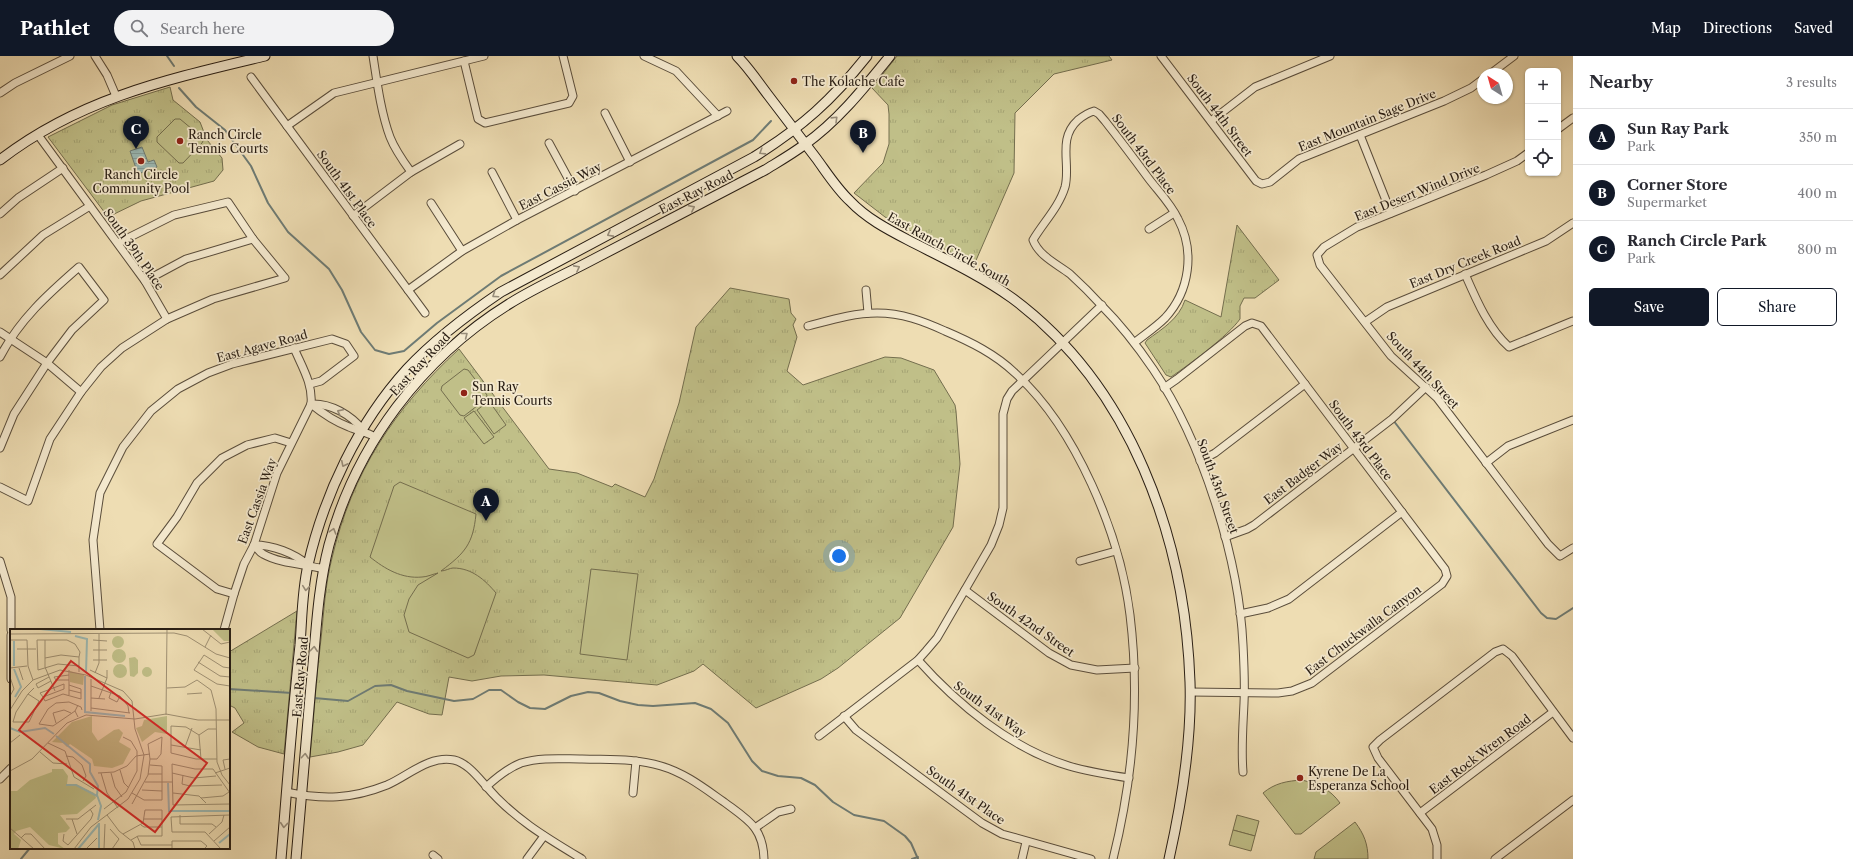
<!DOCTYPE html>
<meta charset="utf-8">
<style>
:root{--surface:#fff;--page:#f2f2f3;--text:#2b2b33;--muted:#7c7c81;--line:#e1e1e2;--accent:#111827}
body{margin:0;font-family:"Libre Caslon Text",serif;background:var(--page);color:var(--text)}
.controls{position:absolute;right:12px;top:12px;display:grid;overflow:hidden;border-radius:6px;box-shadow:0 1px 3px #0004}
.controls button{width:36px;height:36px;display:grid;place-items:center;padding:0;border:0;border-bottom:1px solid var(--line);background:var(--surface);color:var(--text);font:20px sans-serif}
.compass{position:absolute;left:1477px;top:12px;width:36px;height:36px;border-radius:50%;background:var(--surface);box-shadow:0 1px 3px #0004;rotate:323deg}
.you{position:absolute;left:839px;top:500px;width:14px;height:14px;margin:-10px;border:3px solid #fff;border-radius:50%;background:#1a73e8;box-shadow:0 0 0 6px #1a73e833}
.badge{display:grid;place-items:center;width:26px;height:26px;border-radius:50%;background:var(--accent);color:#fff;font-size:13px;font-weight:700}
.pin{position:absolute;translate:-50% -33px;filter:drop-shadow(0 1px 2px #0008)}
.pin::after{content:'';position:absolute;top:21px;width:14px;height:12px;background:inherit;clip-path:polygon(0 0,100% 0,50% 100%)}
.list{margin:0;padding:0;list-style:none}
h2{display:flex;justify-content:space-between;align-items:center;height:52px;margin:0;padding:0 16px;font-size:17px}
h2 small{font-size:13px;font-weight:400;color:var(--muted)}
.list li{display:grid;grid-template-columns:26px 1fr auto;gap:12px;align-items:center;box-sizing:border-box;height:56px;padding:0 16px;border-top:1px solid var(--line)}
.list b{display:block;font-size:15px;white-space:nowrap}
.list p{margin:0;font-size:13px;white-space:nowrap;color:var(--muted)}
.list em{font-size:13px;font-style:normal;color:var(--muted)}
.actions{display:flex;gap:8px;padding:12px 16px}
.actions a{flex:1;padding:9px 0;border:1px solid var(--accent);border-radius:6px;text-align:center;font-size:14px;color:var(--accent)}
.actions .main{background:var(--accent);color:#fff}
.icon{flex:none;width:22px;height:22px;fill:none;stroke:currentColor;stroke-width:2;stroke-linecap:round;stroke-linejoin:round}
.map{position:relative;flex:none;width:1573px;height:803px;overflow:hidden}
header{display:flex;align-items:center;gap:24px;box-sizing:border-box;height:56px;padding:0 20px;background:var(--accent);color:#fff}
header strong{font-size:19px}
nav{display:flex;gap:22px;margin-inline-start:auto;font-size:14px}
.search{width:280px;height:36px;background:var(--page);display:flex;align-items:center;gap:10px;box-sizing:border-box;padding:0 14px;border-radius:22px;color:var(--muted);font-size:15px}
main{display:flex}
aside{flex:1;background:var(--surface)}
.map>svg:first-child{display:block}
</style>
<header>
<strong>Pathlet</strong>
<div class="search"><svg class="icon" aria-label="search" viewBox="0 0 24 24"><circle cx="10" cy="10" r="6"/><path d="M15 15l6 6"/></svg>Search here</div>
<nav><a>Map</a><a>Directions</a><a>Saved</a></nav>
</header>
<main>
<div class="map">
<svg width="1573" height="803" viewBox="0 0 1573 803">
<defs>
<pattern id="grass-tufts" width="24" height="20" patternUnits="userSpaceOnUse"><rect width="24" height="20" fill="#c0bf88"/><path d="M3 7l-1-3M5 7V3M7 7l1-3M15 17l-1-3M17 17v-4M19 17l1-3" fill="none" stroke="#a5a474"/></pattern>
<pattern id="water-rules" width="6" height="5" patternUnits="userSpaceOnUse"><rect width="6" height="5" fill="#9cbab5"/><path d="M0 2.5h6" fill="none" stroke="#869f9b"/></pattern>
</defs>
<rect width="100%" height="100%" fill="#eeddb3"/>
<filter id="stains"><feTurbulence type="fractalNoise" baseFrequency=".005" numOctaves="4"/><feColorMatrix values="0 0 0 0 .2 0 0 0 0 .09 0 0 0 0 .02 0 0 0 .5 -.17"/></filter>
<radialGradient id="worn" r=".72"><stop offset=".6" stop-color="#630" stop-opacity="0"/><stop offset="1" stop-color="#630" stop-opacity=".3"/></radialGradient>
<g fill="url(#grass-tufts)" stroke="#746e4e">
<polygon points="897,0 1109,0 1112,4 1054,18 1015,57 1014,117 974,209 885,161 854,137 883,107 889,88 889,58 888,49 872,32"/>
<polygon points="170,31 173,44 200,66 207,84 222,102 223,114 214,125 141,145 108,161 48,81 112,49"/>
<path d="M1237,169L1279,224L1255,242H1244L1240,250V263C1228,280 1190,308 1171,321L1166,319L1145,287L1147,284C1162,273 1179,263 1185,244L1221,261Z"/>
<path d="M730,232L789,243L791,257L796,263L793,269L797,281L787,315L803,329L885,301L901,302L934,314L955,349L956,355L960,408L953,471L900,562L838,612L821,623L756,652L703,608L694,615L657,629L544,619L501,620L472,625L449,621L442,659L429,658L397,646L363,689L338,696L310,701C314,662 316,622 321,583C324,556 325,529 332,502C352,416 395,352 459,293L549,413L577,417L612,431L615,428L645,441L654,423L679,347L696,271Z"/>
<polygon points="297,555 284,698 258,691 232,676 244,667 235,652 229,649 229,596"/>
</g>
<g fill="#c0bf88" stroke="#746e4e">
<polygon points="175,63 180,63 204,83 202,87 183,107 179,107 157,86 157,81"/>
<polygon points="464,313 468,314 487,339 486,343 464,360 460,359 441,334 442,330"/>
<polygon points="489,345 506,369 494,378 477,354"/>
<polygon points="474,355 494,381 484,388 464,362"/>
<path d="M400,426L476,458C473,488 465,497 441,515C445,515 450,512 453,512C472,512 485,524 496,537L474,599L468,602L409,576L404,559L409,543L418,529L438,517C433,518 427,521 422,521C402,523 385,513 370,501L394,430Z"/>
<polygon points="591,513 638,518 627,604 580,598"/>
<path d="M1302,724C1318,728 1330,733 1340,747L1301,778H1295L1263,737C1275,727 1287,725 1302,724Z"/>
<polygon points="1237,759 1259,765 1255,780 1233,774"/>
<path d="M1355,766C1364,778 1368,788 1368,803H1314L1316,796Z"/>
<polygon points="1233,774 1255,780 1251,795 1229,789"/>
</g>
<polygon fill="url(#water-rules)" stroke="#6e7b74" points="142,91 148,106 154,104 157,111 138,118 130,95"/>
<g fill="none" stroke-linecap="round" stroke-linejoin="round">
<g stroke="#6e7b74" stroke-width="2">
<polyline points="167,0 174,10"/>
<polyline points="179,32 196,51 225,74 251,110 268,147 288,176 329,213 342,234 361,276 375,294 389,298 404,295 437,267 501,220 753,84 771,65"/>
<polyline points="1393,364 1541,557 1547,562 1556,563 1573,552"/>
<polyline points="229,633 292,637"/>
<polyline points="298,638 307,640"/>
<polyline points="314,642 348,645 375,630 391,629 407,635 454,645 473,643 489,634 501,634 518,646 530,652 545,653 571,640 588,636 599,637 620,645 638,649 653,650 695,647 711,653 728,667 752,705 762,715 778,720 801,722 815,729 833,746 854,759 884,765 905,780 911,787 918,803"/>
<polyline points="21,803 30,792"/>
<polyline points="912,803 918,801"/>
</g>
<g stroke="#5a4d3b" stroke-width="9">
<g id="street">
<polyline points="95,0 107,19 116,40"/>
<path d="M373,0C377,26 381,57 390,81C395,94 403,105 411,116"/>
<polyline points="644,0 676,15 718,60"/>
<polyline points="1161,0 1256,125 1262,128 1270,126 1299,103 1444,45 1471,32 1483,23"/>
<polyline points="464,5 478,63 485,67 569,47 573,40 563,0"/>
<polyline points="1490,18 1514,0"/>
<polyline points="251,21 425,257"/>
<polyline points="0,37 15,27 70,0"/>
<polyline points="605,57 630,106"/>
<polyline points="1211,65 1255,31 1330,0"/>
<polyline points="287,70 334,37 484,0"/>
<polyline points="1558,73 1573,62"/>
<polyline points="38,79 145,225 167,263"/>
<polyline points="1360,79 1391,157"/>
<polyline points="549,87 575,135"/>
<polyline points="1528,97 1517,105 1486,119 1357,171 1324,191 1317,199 1320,209 1391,300 1437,342 1548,488 1560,500 1573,492"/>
<polyline points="492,116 517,164"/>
<polyline points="431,147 462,195"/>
<polyline points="0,158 18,142 63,112"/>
<polyline points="353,160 411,116 460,88"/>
<polyline points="1149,173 1174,157"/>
<path d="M1465,218C1476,243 1488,272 1509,291L1573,265"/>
<polyline points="0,219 43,179 90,150"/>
<polyline points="145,225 186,203 253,183"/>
<polyline points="408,234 462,195 517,164 727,55"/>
<polyline points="866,234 868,257"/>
<polyline points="1365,266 1387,251 1546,185 1573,167"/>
<path d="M808,270C831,264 853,257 877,257C902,257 923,265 945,275C971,286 995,298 1015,317C1076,372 1120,478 1130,559C1140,641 1133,723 1113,803"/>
<polyline points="0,276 47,307 81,336"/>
<path d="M1134,287C1144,279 1156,271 1165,262C1190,235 1195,195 1178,163C1171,148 1159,136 1149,123C1135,104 1120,84 1105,65L1099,58L1094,55C1087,57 1083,60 1078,64C1057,83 1071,108 1065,131C1059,151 1043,167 1033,184C1039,200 1057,208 1070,218C1081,228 1092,239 1102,250C1121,269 1138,291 1153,313C1202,385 1239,502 1243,589C1244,608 1245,628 1244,647C1243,670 1241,693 1243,716"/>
<path d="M0,301C19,264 48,238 79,211L104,244L72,274L47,307L14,358L0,392"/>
<polyline points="1164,332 1177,323 1245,270 1252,267 1261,270 1445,513 1447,520 1442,528 1312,627 1292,635 1278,637 1190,636"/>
<path d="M311,348C322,357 336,366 349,371C358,375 367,376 375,381"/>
<path d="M311,348C331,347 351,359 363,374"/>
<polyline points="1200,405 1215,397 1305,328"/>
<polyline points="1486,407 1508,390 1573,364"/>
<polyline points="0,431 28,445 50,383 81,336 101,311 122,292 167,263 213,243 285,222 253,183 228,146 174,159 118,187"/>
<polyline points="1225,481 1247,473 1254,469 1392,363 1426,331"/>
<path d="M254,489C257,492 259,496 263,498C281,508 304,508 324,513"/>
<path d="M254,489C273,489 294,497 308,509"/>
<polyline points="0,505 11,541 11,574"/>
<polyline points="1080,505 1116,495"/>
<polyline points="965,534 1049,597 1071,609 1097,614 1135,612"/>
<polyline points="234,538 217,533 157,488 177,461 197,427 222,402 247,389 275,382 291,387"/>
<polyline points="1240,558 1268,552 1289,543 1402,456"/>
<polyline points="100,574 93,484 100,437 123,391 151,355 178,333 208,317 232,308 332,283 346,288 354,300 321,325 310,328"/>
<path d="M224,574L234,538L244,508L254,489L277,417L311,348C313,328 302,311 294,292"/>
<polyline points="11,579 11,623"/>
<path d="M918,604C957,648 1012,693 1069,710C1089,716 1109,719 1129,722"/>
<polyline points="844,660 856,674 982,767 1002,778 1091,803"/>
<polyline points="819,680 918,604 926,595 937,582 991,489 999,469 1003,452 1003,358 1007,343 1012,335 1102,249"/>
<polyline points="0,723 11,712"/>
<path d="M486,731C497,721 508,712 521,707C541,701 562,703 582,703C609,704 635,702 661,710C685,717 704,732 724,746C748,764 763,771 764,803"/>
<path d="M286,736C323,744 352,743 387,729C408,720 429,699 454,704C467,707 477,720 486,730C513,762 547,782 582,803"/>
<polyline points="633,737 636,705"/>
<polyline points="1420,757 1553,656"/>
<polyline points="755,772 778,756 791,753"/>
<polyline points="433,799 438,803"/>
<polyline points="527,803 544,780"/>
<polyline points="1022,803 1026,786"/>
<polyline points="1437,803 1437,789 1432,773 1378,702 1373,691 1380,684 1495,596 1503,593 1512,600 1573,682"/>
<polyline points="1495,803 1573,744"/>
</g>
</g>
<g stroke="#281d13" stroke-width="11">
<g id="secondary">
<path d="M737,0C749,12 758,26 768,39C784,60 800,81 816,102C827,117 837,133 850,145C866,162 887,173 908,184C943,202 980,219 1012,242C1131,330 1185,482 1190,626C1192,685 1182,745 1169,803"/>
<path d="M0,104C80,42 169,23 265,0"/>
<path d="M281,803C287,732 292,660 300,589C302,563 302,535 308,509C324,439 358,367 407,313C435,283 467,259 501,236L754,101C802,71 832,44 867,0"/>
<path d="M296,803C301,745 306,687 311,629C316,582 317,535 329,489C356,389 422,302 509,248C536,231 566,218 594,203C651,173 708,144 765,114C778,106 792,98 804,89C838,65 864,32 890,0"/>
</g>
</g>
<use href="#street" stroke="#f4e9ce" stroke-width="7"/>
<use href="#secondary" stroke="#f4e9ce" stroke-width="9"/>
</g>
<defs><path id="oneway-chevron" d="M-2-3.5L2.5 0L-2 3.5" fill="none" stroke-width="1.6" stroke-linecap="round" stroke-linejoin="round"/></defs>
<g stroke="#988d7a">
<use href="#oneway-chevron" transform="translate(835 63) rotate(-44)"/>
<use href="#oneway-chevron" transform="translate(762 96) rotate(148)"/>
<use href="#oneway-chevron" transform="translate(692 152) rotate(-27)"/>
<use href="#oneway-chevron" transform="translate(610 178) rotate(152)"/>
<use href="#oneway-chevron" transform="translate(577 212) rotate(-28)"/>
<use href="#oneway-chevron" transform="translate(495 239) rotate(146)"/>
<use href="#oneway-chevron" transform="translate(465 279) rotate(-38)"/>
<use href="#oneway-chevron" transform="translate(340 356) rotate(-154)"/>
<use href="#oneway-chevron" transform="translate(344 408) rotate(116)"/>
<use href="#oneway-chevron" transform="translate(333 475) rotate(-73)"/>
<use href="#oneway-chevron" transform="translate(306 532) rotate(96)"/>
<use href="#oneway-chevron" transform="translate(314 593) rotate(-85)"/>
<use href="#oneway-chevron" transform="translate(305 700) rotate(-85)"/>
<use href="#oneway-chevron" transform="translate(284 769) rotate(95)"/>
</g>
<g fill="#8f2418" stroke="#f4e9ce" stroke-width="1.5">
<circle cx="794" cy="25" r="4"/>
<circle cx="180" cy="85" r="4"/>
<circle cx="141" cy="105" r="4"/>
<circle cx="464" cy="337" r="4"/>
<circle cx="1300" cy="722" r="4"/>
</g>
<g text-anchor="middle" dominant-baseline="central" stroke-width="3.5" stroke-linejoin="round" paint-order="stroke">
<g font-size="12" fill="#281d13" stroke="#f4e9ce" text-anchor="start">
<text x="802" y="25">The Kolache Cafe</text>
<text x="188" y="78">Ranch Circle<tspan x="188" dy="14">Tennis Courts</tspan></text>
<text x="141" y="118" text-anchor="middle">Ranch Circle<tspan x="141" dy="14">Community Pool</tspan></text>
<text x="472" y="330">Sun Ray<tspan x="472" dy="14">Tennis Courts</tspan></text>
<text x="1308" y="715">Kyrene De La<tspan x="1308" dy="14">Esperanza School</tspan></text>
</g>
<g font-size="12" fill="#281d13" stroke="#f4e9ce">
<text transform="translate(1220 59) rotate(53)">South 44th Street</text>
<text transform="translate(1367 64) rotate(-22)">East Mountain Sage Drive</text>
<text transform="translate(1144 98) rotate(53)">South 43rd Place</text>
<text transform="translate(560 130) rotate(-27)">East Cassia Way</text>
<text transform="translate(347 133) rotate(54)">South 41st Place</text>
<text transform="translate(696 136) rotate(-27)">East Ray Road</text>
<text transform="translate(1417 136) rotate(-22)">East Desert Wind Drive</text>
<text transform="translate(134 193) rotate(55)">South 39th Place</text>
<text transform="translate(949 193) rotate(29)">East Ranch Circle South</text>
<text transform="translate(1465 206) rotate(-22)">East Dry Creek Road</text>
<text transform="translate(262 290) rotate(-15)">East Agave Road</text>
<text transform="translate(420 308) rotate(-47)">East Ray Road</text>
<text transform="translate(1423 314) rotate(47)">South 44th Street</text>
<text transform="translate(1361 384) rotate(53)">South 43rd Place</text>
<text transform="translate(1303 417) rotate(-37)">East Badger Way</text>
<text transform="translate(1218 430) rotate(70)">South 43rd Street</text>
<text transform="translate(257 445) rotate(-70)">East Cassia Way</text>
<text transform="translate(1031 568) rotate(35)">South 42nd Street</text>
<text transform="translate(1363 574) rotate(-37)">East Chuckwalla Canyon</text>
<text transform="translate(300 621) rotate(-85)">East Ray Road</text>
<text transform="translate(990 653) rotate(36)">South 41st Way</text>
<text transform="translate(1480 698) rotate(-37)">East Rock Wren Road</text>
<text transform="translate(966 739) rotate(35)">South 41st Place</text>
</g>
</g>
<g transform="translate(10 573)">
<rect width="220" height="220" fill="#eeddb3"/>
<path d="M202,0H220V12H214ZM60,42L74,46L73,56L60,53ZM82,87V103L88,112L104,101L109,100L113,104L109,113L121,120L113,135L102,139L84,137L82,130L60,115L57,118L53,114L42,113L62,93ZM157,87V105L145,103L132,113L126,99L132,97L134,91ZM42,140H53L58,147L57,155H66L84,164L86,169L67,185L50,186L60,199L56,203L48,204V215L55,220L39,216L20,198L6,202L4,205L11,211L8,220H0V162H7L20,151L42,143Z" fill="#c0bf88"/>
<path d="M102 13a6 6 0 1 1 12 0a6 6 0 1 1-12 0ZM102 27a7 7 0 1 1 14 0a7 7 0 1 1-14 0ZM125,28L128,31V44L124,48L120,47L119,29ZM103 42a7 7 0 1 1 14 0a7 7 0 1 1-14 0ZM132 43a5 5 0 1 1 10 0a5 5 0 1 1-10 0ZM68,95L72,103L67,105L69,111L63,115L59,108L64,105L61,99Z" fill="#c0bf88"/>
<path fill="none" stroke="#9cbab5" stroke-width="2" d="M30,0L61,3M65,7L77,10L76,44M4,37V12M4,40L11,58L5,68M75,47V83L115,87M0,99L10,103L35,99L44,105M46,107L80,135V143L88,157L87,166L91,177L88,191M158,154L159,182H220M56,156H66L87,167M89,194V220M209,214L220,205M68,220L89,195"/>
<path fill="none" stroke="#9f9073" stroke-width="1" d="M192,0L211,15L220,13M0,5L164,4L177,7L206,25L220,29M0,11H17L18,37L23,51M35,11V38L45,62M83,11L97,12M195,18L201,6M7,20H26M83,21H97M35,29L51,26L69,28M83,31H97M188,33L210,47L220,48M0,39L17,37M9,39L13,51M220,39L213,38L194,26L184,41L207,55L220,57M80,41L97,49M69,43V28L70,23L65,15L57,11H27L28,41L48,35L69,37M85,44L89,34V5M0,48L4,60L0,67M39,48L26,55L28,59L41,52M59,51H46L44,48L59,46M81,57L110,67L118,77L119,84M157,59L175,58L187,51L201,61L206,80L207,133L212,146L220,156M59,61L71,64M101,63L99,69L107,73L110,67M18,65L29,72L19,93H3L6,83L18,65L24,59M177,65L192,64M59,66V41M33,68L54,60V55L30,64L33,68L35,72L53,65L71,70V60L59,56M81,69L95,70M89,69L97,49V41M68,76L65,82L68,88M81,79L120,84M0,81L12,62L23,51L50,41L76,46L113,62L122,72L125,100L134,126L130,150L118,170L81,198L64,220M65,82L43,97L29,95L38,80L46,74L59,73L71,78L72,81M81,82V50M156,86L157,0M46,94L43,84L54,81L61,84M206,100H198L189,106L176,98L161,97V124L186,130H207M189,106L191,130M0,114L10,106M38,114L55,122L64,148L84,160M161,116L191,121M175,118L182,99M30,123L43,134L57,135M56,127L63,128L72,136L76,147L73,152M215,140L213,131L220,130M110,141L114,154L119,159M0,142L22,130L57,94L76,86L125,90L156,85L188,91H220M88,144L104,143L117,137L126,127L140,125M91,144L97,164L108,179M101,144L105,158L112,168M162,144L184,149L206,147M205,144L220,139M138,145H152M173,146L172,155L180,157L212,156M135,153H162M132,161L152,162M122,164L134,171H152V137L140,136M163,164L189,167L196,174M220,164L203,140H185L162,135L163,176L220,175M191,169L213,167L219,163M122,175L138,146L140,130L138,115L152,108L151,125L147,130H140M94,180L116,163L127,142V122L121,112L113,108M97,186L109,202L123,213L125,220M170,186V195H202L206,198M56,190H68L86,176M62,190L67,205M134,190H152M131,196L134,198H152M0,199L24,220M100,200L109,210L102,220M54,205L53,212L58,216L81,190L83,185L80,180M113,205L133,194L135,181H152V207H128L121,211M199,205L212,193L214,186M127,207L131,216H162M11,209L15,205H21L35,220M204,212L220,198M76,220L87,209M94,220L95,195M162,220V212H191L197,217L194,220M211,220L195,203H162L161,188L220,186"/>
<path fill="#d62828" fill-opacity="0.15" stroke="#d62828" stroke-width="2" d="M61,32L197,134L145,203L9,101Z"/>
<rect width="220" height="220" fill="none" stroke="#281d13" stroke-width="2"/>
</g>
<rect width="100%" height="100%" filter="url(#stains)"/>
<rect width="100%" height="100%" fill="url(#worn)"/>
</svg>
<div class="controls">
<button>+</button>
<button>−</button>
<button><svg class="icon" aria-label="locate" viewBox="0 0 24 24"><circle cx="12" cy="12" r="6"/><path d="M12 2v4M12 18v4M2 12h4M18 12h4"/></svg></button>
</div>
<svg class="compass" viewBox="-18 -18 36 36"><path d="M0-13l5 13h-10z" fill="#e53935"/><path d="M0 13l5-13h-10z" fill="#7c7c81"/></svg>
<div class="you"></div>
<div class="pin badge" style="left:486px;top:465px">A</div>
<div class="pin badge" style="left:863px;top:97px">B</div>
<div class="pin badge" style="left:136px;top:93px">C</div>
</div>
<aside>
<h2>Nearby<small>3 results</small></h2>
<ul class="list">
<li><span class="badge">A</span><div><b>Sun Ray Park</b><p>Park</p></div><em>350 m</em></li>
<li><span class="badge">B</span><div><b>Corner Store</b><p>Supermarket</p></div><em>400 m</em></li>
<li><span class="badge">C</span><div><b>Ranch Circle Park</b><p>Park</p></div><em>800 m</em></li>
</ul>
<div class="actions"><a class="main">Save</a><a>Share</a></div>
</aside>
</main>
